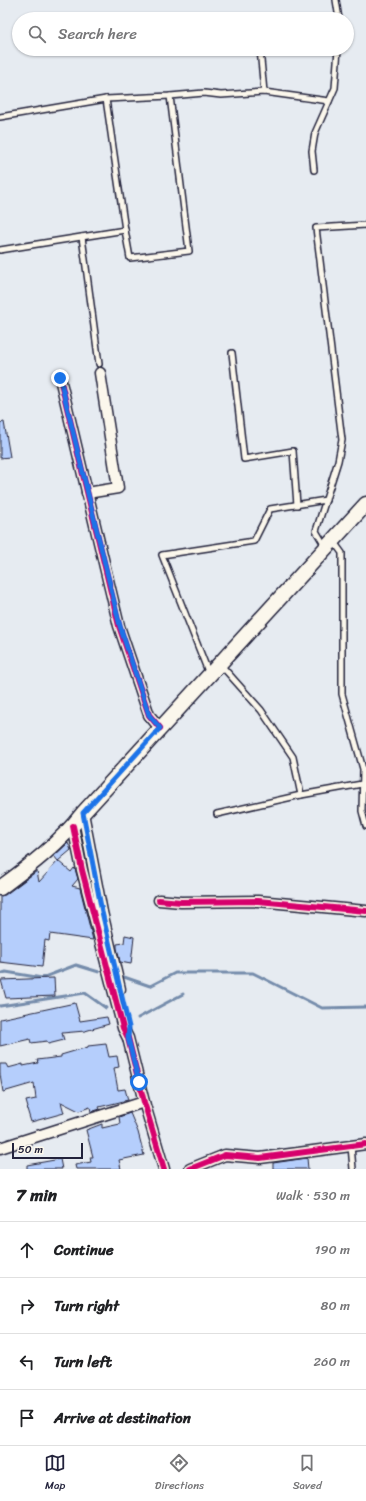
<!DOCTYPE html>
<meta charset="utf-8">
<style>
:root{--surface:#fff;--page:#f2f2f2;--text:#202124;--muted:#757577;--line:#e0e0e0;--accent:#22223b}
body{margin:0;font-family:Sriracha,sans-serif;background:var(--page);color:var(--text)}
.scale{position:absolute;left:12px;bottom:10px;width:71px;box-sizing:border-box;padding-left:4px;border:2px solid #22223b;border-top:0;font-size:11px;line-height:14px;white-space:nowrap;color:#22223b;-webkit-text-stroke:3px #fbf7ec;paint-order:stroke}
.stop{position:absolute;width:12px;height:12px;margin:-9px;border:3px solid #1a73e8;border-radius:50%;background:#fff}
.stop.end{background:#1a73e8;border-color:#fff;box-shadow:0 1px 4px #0008}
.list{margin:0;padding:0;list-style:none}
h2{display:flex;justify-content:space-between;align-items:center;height:52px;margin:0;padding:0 16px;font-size:17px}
h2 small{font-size:13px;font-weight:400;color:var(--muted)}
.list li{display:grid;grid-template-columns:26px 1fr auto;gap:12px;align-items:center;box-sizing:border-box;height:56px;padding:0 16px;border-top:1px solid var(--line)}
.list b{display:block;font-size:15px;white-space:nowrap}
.list em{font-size:13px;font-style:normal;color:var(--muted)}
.icon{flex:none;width:22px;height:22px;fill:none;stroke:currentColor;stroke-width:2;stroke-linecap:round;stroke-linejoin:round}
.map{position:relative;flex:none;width:366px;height:1169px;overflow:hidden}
.search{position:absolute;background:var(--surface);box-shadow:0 1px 3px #0004;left:12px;right:12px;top:12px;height:44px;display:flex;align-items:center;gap:10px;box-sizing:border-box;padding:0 14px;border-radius:22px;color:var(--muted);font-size:15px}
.sheet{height:276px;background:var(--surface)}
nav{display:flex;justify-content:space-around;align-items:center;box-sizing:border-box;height:56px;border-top:1px solid var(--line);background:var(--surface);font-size:11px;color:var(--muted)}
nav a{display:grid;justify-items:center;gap:2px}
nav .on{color:var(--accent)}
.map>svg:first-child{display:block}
</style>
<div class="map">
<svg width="366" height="1169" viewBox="0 0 366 1169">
<rect width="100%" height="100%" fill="#e6ebf1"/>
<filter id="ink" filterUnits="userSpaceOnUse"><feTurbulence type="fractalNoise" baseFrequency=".025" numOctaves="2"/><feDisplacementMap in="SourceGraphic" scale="8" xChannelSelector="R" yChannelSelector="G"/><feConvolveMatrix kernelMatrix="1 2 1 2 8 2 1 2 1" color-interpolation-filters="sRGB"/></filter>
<g filter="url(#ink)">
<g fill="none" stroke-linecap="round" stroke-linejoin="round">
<g stroke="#758cab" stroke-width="3">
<polyline points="0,974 6,972 42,978 76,965 99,972"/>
<polyline points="124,977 150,986 175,973 253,973 322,1008 366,1007"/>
<polyline points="0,1006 85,993 106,1008"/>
<polyline points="138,1018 183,994"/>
</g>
</g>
<g fill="#b5cefc" stroke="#22223b">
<polygon points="4,422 10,457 0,458 0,423"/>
<polygon points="68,843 71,850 58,861 54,856"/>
<polygon points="58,861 71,872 74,868 75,869 78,879 72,886 80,888 93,940 50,934 49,941 45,940 42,967 0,962 0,896 5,895 37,871 39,882"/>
<polygon points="125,935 134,937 131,964 120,962 117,948 117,944 124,943"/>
<polygon points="54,978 55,996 6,998 1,980"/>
<polygon points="75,1003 80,1021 107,1017 109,1024 85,1031 62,1033 64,1040 48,1044 47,1041 31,1043 30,1039 0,1046 0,1019"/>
<polygon points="106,1044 109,1057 117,1056 119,1067 114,1068 118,1090 125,1089 128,1100 99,1107 100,1109 91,1112 90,1107 79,1111 61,1102 64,1113 31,1122 27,1109 28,1108 26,1101 36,1099 34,1083 3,1092 0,1074 0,1064 6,1064 8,1068 23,1064 23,1066 38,1063 37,1060 61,1057 61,1055 88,1047 88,1046"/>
<polygon points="130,1113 138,1132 144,1155 119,1160 121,1169 76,1169 75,1165 91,1162 90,1157 93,1157 86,1130 102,1124 102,1128 120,1124 119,1117"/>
<polygon points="307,1158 308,1169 273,1169 273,1163"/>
<polygon points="60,1159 62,1169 27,1169 27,1165"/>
</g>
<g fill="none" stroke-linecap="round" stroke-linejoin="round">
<g stroke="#22223b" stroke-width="8">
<g id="service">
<polyline points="336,0 339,19"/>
<polyline points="260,49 264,92"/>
<polyline points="106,99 125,230 130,258 189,251 170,96"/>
<polyline points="0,117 106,99 170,96 204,93 221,95 264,92 329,101"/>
<polyline points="314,170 312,151 315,133 335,88 338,49"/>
<polyline points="82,237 99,364"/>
<polyline points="0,250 125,230"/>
<polyline points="232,353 244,459 293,451 297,505"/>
<polyline points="334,542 342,553 342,694 363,769 362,811 366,826"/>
<polyline points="325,546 316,531 338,461 342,440 316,228 366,225"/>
<polyline points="220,664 261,710 293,757 301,795"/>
<polyline points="209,674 162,555 254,541 270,509 326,500"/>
<polyline points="217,814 301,795 362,784"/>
<polyline points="351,1146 353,1169"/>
</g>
</g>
<g stroke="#22223b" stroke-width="13">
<g id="minor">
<polyline points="60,378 119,626 149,715 160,728"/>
<polyline points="87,493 118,488 100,373"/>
<polyline points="83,813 102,912 120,989"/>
<polyline points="73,826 82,870 123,1028 128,1038 144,1102 164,1169"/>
<polyline points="159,900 181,902 258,901 366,911"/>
<polyline points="0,1148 144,1102"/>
<polyline points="190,1169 225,1155 260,1158 366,1144"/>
</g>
</g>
<g stroke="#22223b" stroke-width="17">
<path id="secondary" d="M0,888C30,866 60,843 83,813L366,504"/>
</g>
<use href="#service" stroke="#fbf7ec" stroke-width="5"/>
<use href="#minor" stroke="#fbf7ec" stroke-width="10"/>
<use href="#secondary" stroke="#fbf7ec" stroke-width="14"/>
<g stroke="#fbf7ec" stroke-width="8">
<g id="cycleway">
<polyline points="60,378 119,626 149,715 160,728"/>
<polyline points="73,826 82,870 123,1028 128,1038 144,1102 164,1169"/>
<polyline points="159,900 181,902 258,901 366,911"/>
<polyline points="190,1169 225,1155 260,1158 366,1144"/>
</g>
</g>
<use href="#cycleway" stroke="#d6006c" stroke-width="6"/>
</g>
</g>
<g fill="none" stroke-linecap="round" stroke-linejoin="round" filter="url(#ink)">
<polyline stroke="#1a73e8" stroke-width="5" points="60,378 120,626 149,715 160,728 83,813 102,912 129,1027 128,1038 139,1082"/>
</g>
</svg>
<div class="scale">50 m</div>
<div class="stop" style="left:139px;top:1082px"></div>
<div class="stop end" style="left:60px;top:378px"></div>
<div class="search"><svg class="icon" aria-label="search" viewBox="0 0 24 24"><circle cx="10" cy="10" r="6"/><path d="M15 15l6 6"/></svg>Search here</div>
</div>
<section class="sheet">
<h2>7 min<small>Walk · 530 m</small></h2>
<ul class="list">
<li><svg class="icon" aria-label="ahead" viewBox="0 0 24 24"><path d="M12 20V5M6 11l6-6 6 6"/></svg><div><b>Continue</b></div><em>190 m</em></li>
<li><svg class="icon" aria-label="right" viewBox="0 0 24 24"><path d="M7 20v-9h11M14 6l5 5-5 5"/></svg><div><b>Turn right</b></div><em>80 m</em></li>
<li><svg class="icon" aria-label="left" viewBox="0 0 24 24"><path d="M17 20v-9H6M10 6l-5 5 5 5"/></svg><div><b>Turn left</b></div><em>260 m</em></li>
<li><svg class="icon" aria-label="arrive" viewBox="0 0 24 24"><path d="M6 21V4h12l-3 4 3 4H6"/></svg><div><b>Arrive at destination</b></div></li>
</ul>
</section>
<nav>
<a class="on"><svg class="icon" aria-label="map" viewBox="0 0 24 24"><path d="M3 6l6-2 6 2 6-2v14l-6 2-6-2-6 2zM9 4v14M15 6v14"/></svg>Map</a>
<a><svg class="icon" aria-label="directions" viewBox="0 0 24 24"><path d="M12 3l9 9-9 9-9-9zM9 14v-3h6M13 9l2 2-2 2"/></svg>Directions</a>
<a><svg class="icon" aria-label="saved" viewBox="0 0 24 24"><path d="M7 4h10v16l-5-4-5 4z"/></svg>Saved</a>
</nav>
